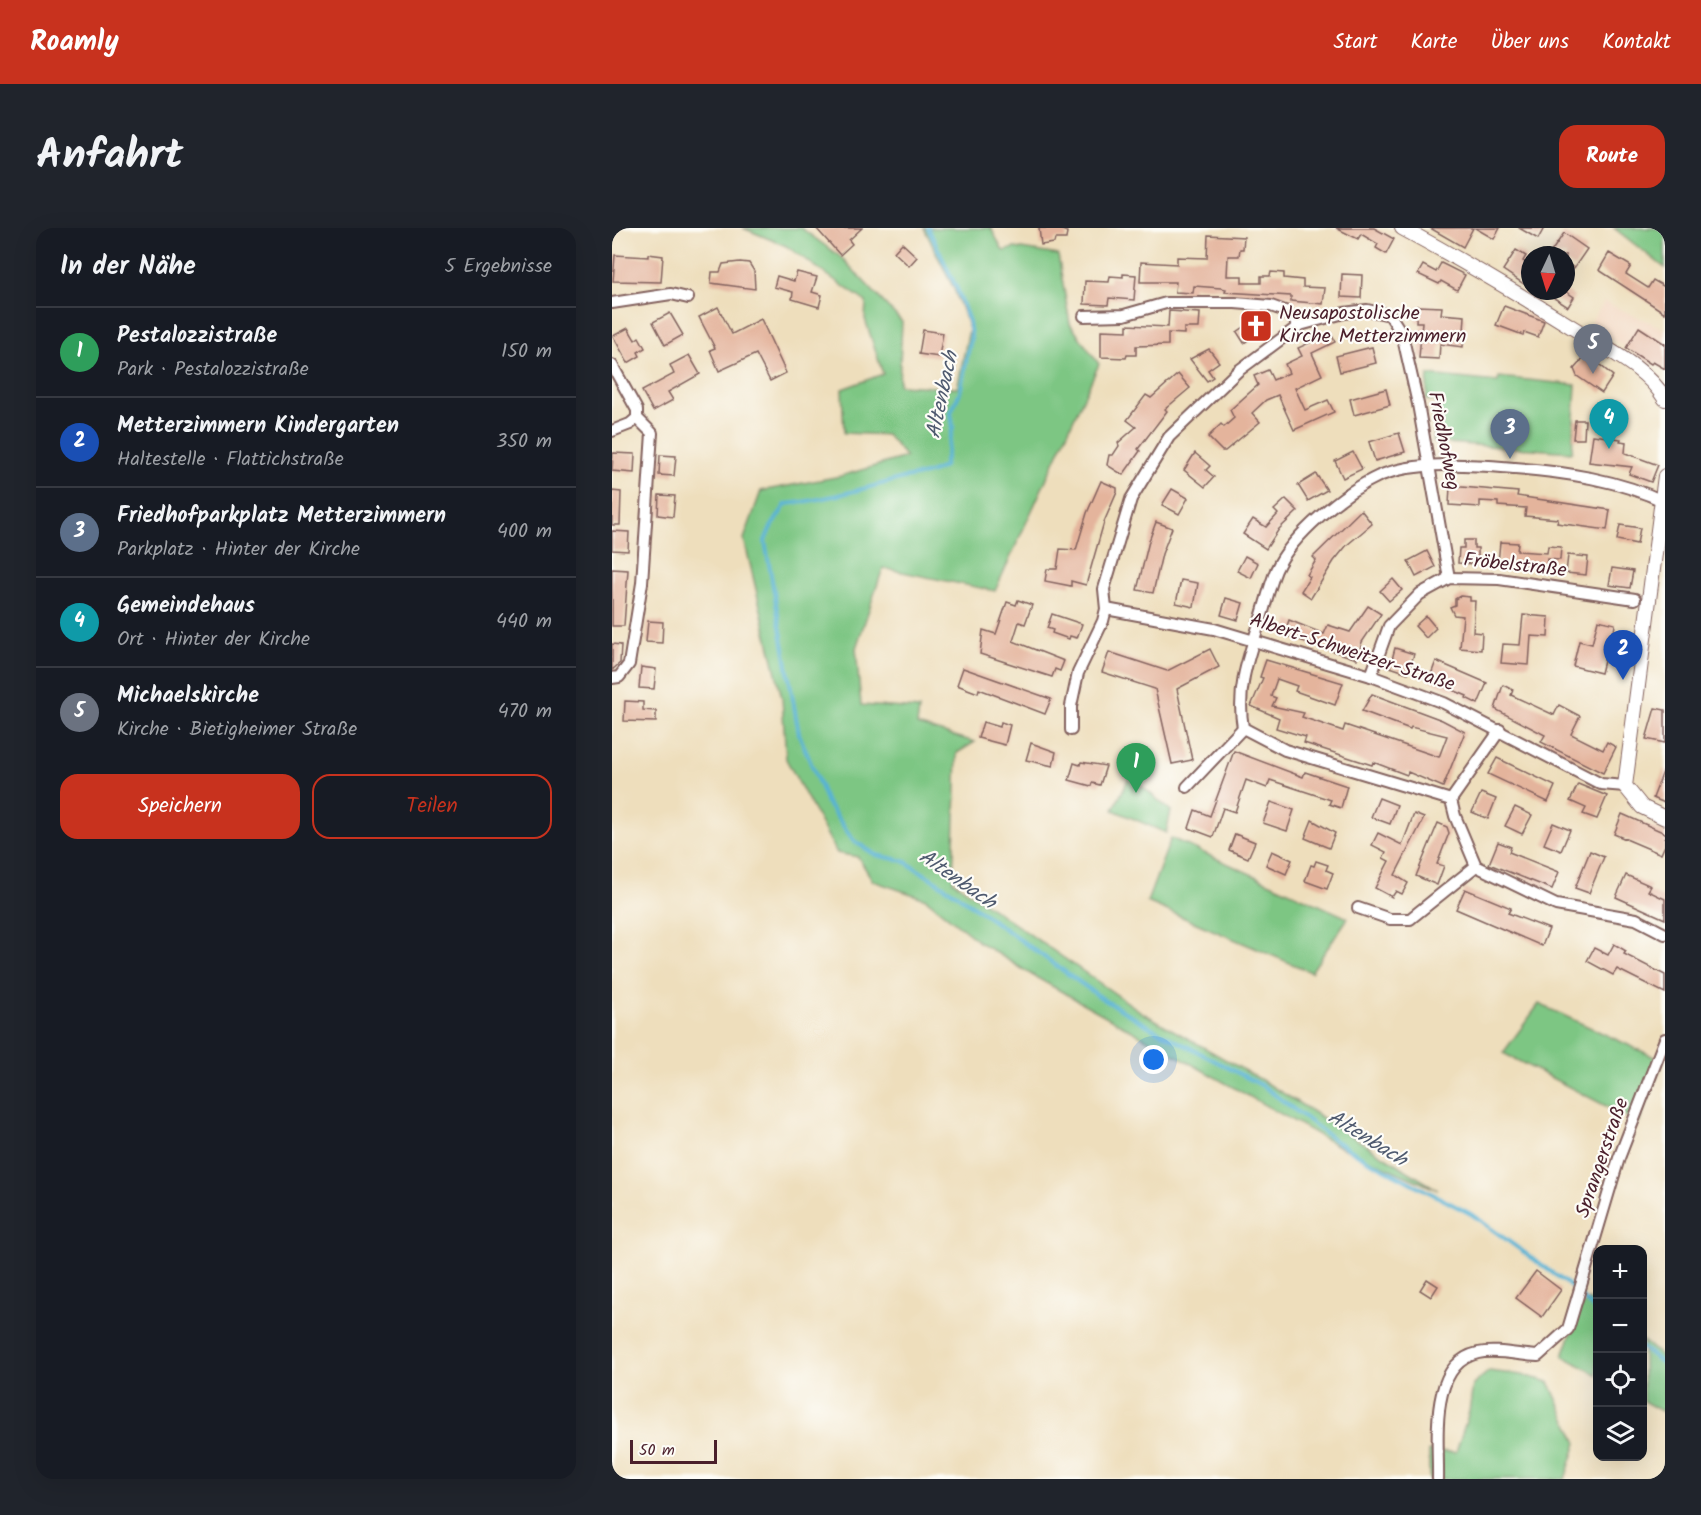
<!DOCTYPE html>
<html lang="de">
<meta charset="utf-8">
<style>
:root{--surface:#171b24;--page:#20242c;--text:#f1f3f6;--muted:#9ea1a6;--line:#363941;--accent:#c8321e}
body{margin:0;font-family:Kalam,sans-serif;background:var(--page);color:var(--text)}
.controls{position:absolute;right:18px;bottom:18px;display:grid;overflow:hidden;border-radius:12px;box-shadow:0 6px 24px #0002}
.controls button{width:54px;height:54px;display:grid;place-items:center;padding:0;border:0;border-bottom:2px solid var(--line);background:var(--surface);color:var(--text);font:30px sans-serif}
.compass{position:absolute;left:909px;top:18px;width:54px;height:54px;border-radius:50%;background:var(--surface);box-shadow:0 6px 24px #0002;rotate:184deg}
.scale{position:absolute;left:18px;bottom:15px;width:87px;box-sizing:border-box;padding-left:6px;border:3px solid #4a1f2b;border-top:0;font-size:16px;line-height:21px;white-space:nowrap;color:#4a1f2b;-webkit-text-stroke:4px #fdfcf7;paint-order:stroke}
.you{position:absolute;left:542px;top:832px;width:21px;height:21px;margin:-15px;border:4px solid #fff;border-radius:50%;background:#1a73e8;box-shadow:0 0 0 9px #1a73e833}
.badge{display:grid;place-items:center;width:39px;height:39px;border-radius:50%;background:var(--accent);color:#fff;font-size:20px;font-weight:700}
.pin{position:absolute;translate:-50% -50px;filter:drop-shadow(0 2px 3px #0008)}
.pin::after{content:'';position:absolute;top:32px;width:21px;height:18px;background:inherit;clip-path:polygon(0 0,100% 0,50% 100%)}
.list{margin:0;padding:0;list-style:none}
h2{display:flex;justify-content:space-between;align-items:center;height:78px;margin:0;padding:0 24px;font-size:26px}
h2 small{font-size:20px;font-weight:400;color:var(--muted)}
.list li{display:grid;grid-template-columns:39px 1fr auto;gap:18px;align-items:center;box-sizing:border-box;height:90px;padding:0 24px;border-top:2px solid var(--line)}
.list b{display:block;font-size:22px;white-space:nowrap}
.list p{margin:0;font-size:20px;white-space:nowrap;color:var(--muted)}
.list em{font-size:20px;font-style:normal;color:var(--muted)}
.actions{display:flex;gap:12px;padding:18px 24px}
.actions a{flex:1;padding:14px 0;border:2px solid var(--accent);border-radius:18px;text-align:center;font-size:21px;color:var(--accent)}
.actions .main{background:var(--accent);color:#fff}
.icon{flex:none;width:33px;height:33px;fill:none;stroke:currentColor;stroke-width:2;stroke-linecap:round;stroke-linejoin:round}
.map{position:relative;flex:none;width:1053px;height:1251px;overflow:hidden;border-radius:18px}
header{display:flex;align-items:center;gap:36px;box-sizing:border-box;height:84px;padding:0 30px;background:var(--accent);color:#fff}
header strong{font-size:28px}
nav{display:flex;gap:33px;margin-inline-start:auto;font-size:21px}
.intro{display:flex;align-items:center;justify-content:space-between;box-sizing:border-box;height:144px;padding:0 36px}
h1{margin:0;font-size:42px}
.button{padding:15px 27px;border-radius:18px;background:var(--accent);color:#fff;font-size:21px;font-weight:700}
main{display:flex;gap:36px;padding:0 36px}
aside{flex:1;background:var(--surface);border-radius:18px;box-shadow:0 6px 24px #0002}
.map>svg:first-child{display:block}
</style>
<header>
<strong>Roamly</strong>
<nav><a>Start</a><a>Karte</a><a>Über uns</a><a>Kontakt</a></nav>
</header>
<div class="intro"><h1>Anfahrt</h1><a class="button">Route</a></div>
<main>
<aside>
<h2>In der Nähe<small>5 Ergebnisse</small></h2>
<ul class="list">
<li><span class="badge" style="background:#2e9e5b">1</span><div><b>Pestalozzistraße</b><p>Park · Pestalozzistraße</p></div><em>150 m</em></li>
<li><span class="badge" style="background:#1a4fb4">2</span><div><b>Metterzimmern Kindergarten</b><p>Haltestelle · Flattichstraße</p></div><em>350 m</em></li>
<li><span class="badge" style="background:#5c6f8a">3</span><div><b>Friedhofparkplatz Metterzimmern</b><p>Parkplatz · Hinter der Kirche</p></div><em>400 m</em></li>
<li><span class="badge" style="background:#0f9aa8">4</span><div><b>Gemeindehaus</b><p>Ort · Hinter der Kirche</p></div><em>440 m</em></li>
<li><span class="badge" style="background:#6b7280">5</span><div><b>Michaelskirche</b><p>Kirche · Bietigheimer Straße</p></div><em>470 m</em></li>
</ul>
<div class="actions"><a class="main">Speichern</a><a>Teilen</a></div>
</aside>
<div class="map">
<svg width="1053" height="1251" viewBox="0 0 1053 1251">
<rect width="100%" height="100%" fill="#fdfcf7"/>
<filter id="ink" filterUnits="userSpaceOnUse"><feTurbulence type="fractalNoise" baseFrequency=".0167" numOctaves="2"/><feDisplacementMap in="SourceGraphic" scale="12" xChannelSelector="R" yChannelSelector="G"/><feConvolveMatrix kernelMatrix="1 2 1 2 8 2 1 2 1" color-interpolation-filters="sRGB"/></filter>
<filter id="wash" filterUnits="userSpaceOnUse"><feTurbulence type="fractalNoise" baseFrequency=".008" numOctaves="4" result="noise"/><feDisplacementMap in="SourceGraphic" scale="24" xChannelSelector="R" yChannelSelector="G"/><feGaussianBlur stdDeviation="1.35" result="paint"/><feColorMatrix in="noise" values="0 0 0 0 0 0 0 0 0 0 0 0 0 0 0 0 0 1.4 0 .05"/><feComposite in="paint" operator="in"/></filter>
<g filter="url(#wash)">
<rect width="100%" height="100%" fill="#eedebc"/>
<polygon fill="#f2d5be" points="992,74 1053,101 1053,116 1039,136 977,97"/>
<g fill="#7dc683" stroke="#647257" stroke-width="1.5">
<polygon points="131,0 189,0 230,30 290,94 287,157 345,160 357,101 342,61 312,0 379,0 391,23 403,20 446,27 458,96 487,136 383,363 271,340 244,420 249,477 307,481 305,497 363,514 345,525 341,653 531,785 653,854 826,962 726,918 420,747 367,714 314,671 261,653 246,629 225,625 174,531 170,470 132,311 149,263 229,248 294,229 275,207 232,205 230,161 271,146 253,91 254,74 174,18"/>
<polygon points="1002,0 1053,0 1053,40 1007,4"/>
<polygon points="816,147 886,154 887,149 964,157 960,224 821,214 825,173 814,172"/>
<polygon points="518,548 559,583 554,605 501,582"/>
<polygon points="559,610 736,690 699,744 535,674"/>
<polygon points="927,776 1051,833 1027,895 891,825"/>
<polygon points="977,1071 985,1078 985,1147 951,1128 968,1081"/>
<polygon points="1031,1113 1053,1131 1053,1185 1031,1173"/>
<polygon points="877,1143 910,1147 937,1154 965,1215 953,1251 817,1251 817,1223 844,1224 857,1184 861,1157"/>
</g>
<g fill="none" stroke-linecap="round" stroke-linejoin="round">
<g stroke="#57b2d4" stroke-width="4">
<path d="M316,0L345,61L357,94L359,109L348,164L339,184L341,199L332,238C317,248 304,247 288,251C250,261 213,272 174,276L158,301L153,313L187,506L215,575L242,613L264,627L292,633L344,666L491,771L540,800L651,858L725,914L755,932L859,986L957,1057L986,1085"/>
<polyline points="1030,1120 1053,1137"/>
</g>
</g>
<g id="blocks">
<g fill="#e4b49c">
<polygon points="204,0 250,0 237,12 240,16 228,27"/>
<polygon points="427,0 445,0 455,4 454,11 443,11 442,15 429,17"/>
<polygon points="724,0 762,0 782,11 774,26 764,20 766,16 749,6 746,11"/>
<polygon points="818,0 861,0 851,19"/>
<polygon points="863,0 888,0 882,11"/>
<polygon points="907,0 932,0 926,11"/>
<polygon points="952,5 975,21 962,40 954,34 954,27 944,27 939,24"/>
<polygon points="596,7 632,9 631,21 628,21 627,28 616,28 615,48 630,48 630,55 649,55 649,48 658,48 659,44 672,45 672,50 691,52 691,59 713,60 711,76 679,73 679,68 613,64 614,61 609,60 582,58 581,65 563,64 564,54 528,54 529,34 565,36 565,29 595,30"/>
<polygon points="290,15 305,29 297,38 282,24"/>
<polygon points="904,22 914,28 911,33 918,38 918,60 891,42"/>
<polygon points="997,25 1019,38 1014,46 1036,60 1041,52 1053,59 1053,85 987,42"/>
<polygon points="36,26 51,28 49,54 1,53 3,27 36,29"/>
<polygon points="128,34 137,35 142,43 143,61 99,55 100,44 108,44 111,36"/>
<polygon points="829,35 853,47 845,62 829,53 827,56 806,46 811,37 824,44"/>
<polygon points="185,44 205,49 200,64 210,67 207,79 180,71 181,64 162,59 165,48 182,53"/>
<polygon points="511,46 524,47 522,72 497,70 496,77 472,76 473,53 497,54 498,48 511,49"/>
<polygon points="730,46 750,47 749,70 729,69"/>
<polygon points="931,63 953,63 962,69 956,79"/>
<polygon points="805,78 830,79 829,86 853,88 851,119 828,116 827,131 807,130 810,94 804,94"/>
<polygon points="892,78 932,93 926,109 912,104 911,107 884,97"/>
<polygon points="106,79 120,106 149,91 174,145 158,153 144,126 107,143 98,122 103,120 87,89"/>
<polygon points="557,83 588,85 587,100 572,100 572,106 556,105 556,117 524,118 524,127 515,127 514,130 489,129 489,102 515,103 515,97 556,99"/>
<polygon points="645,84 655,100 632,115 625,104 638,95 634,90"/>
<polygon points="58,85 71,107 53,117 41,94"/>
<polygon points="1027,99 1053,116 1053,141 1041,134 1039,136 1014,120"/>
<polygon points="16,100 23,112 27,109 33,120 26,124 28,128 16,135 1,108"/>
<polygon points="311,102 331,105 327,129 307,126"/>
<polygon points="719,105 723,114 700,125 710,147 683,160 693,182 716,172 722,184 682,202 666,167 654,172 640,185 648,194 613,223 610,223 596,209 609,196 612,199 622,190 618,182 646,157 642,148 656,142 661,152 677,145 673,136 690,128 686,120"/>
<polygon points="760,119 764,135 728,144 724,128"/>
<polygon points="597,121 607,134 596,142 601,149 595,153 578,131"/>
<polygon points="975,126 1001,148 990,165 965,148 962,141"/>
<polygon points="77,127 88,146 56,164 61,172 41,183 30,163 62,146 58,137"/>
<polygon points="566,146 578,160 553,181 555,183 526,221 528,223 511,247 495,237 497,227 501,227 507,218 506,215 524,199 515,192 534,167 539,170"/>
<polygon points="774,161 778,177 742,187 738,171"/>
<polygon points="963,192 973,192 972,211 961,211"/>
<polygon points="787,205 793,224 763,233 757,214"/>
<polygon points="981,207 1009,211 1008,213 1014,214 1013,225 1046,237 1039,254 1017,246 1020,239 977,234"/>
<polygon points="741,224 750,241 731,250 723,233"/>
<polygon points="1,225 23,226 22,245 0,243"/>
<polygon points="583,225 598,238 594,242 602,249 593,259 572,242"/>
<polygon points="48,227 64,228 62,248 47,247"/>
<polygon points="704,246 715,262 696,273 686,257"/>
<polygon points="489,253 505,260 505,264 492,294 474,357 459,353 459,358 433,353 435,341 445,341 448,321 464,322 475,285"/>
<polygon points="838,258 906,264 905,268 998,282 995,302 945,295 946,291 913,288 914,280 886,278 886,274 868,273 868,279 837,277"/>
<polygon points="560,261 576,270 567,286 550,277"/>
<polygon points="0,263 9,264 8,297 0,297"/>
<polygon points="47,267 63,268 61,289 46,287"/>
<polygon points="674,271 686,283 667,301 654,321 631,306 641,291 654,299 666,286 662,282"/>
<polygon points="749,282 760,296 735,317 722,333 699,370 689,363 698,349 695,347 704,332 701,329"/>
<polygon points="544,294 560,300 550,326 541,365 525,362 537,313"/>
<polygon points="1008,297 1028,300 1025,316 1005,312"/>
<polygon points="0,303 17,304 16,323 0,322"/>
<polygon points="852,312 862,312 862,320 866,320 866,336 846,335 847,320 852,320"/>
<polygon points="888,314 906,315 905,323 935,325 936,318 949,319 948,332 935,331 934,340 886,335"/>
<polygon points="815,323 823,339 804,349 796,333"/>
<polygon points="956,327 976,329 974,347 954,345"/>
<polygon points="633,328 646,335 639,350 625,343"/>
<polygon points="1000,340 1021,343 1018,360 997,357"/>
<polygon points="0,341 16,342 12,398 0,398"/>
<polygon points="781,351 790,362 777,373 768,363"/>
<polygon points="569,352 586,355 582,379 564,375"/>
<polygon points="848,368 858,369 858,373 863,373 861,404 870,405 869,422 848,420 851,388 842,387 838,379 843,377 843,371"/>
<polygon points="614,370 631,375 626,392 609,387"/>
<polygon points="406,372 420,377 413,396 407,394 401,413 452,433 448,443 443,441 440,449 368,426 371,402 384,406 395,374 404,377"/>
<polygon points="756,378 769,386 750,414 745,431 672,407 677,392 712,406 716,397 738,404"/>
<polygon points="440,386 470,396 465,410 458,408 457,411 440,405 441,402 435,400"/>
<polygon points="911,387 937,389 936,409 919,408 917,437 889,435 891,416 908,417"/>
<polygon points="814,388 824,400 814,410 803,398"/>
<polygon points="986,392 1003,396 999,426 994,425 989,445 961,438 967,413 980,416"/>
<polygon points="36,393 51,394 50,415 34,414"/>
<polygon points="0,416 9,417 8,435 0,442"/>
<polygon points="783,420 802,426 796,445 778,439"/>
<polygon points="598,421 607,439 565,461 580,532 560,536 543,461 490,444 497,424 555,443"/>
<polygon points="654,432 731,455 723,477 683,463 685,458 665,451 659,468 664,470 660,478 692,485 690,489 731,503 733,497 827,529 835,508 799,499 798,501 750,483 760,466 830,492 853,504 831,559 796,544 795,547 761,534 760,537 692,515 694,509 664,500 667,490 639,478 651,450 648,449"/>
<polygon points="824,433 875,455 866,476 854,470 855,468 817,452"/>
<polygon points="29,439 44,441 42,461 27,460"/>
<polygon points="351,440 439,471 433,486 367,461 366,465 345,457"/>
<polygon points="891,457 901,462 899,467 942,487 947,477 968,488 959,506 991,522 995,514 1004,519 991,545 929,514 933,507 883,481"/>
<polygon points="13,473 31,474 31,482 44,483 44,494 12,493"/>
<polygon points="1043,480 1053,482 1053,515 1034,511"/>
<polygon points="371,494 388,499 389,494 398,497 393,517 366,510"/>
<polygon points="419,515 444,524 441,538 414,532"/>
<polygon points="622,523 691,549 693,544 735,558 729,580 717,576 719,572 658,552 655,560 634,552 623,584 611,580 601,609 577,600 583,582 598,588"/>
<polygon points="885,530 943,558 936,574 876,546"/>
<polygon points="469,534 494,538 488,557 480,555 479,558 457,552 462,535 468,537"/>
<polygon points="1052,541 1053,542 1053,575 1041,570"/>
<polygon points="966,556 995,568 985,591 971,586 974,580 958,573"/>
<polygon points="869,565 884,571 876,591 860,584"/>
<polygon points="767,570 785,577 778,596 759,589"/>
<polygon points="659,574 682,582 675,603 651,595"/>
<polygon points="903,579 920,587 910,606 893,598"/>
<polygon points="802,586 812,590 783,647 796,655 790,666 784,663 780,669 763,660 777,633 771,630 774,624 760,617 766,605 790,617"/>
<polygon points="1010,586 1053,605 1053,617 1049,626 1002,606"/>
<polygon points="700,592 723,605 717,620 693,610"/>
<polygon points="826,595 835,599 837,605 825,636 832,638 825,657 804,648"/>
<polygon points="941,595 958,602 949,623 932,616"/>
<polygon points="623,606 643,614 636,630 617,622"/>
<polygon points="886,614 899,619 897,624 947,644 940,661 877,636"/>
<polygon points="660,623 680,632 674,646 654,637"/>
<polygon points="978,623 992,629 977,665 963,660"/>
<polygon points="704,633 716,637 714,642 721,645 715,661 693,653 699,637 702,638"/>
<polygon points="1014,647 1039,658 1036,663 1053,671 1053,691 1004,669"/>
<polygon points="853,661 899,680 896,685 937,701 930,718 844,681"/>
<polygon points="1002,716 1014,723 1012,726 1053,747 1053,765 1005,741 1001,747 975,733 982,720 996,727"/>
<polygon points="924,1043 949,1062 930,1089 904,1070"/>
<polygon points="815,1051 826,1058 819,1069 808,1062"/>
</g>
</g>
</g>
<g filter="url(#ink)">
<use href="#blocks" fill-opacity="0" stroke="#83625e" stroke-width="1.5"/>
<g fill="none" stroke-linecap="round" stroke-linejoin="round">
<g stroke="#83625e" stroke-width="14">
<g id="minor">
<polyline points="0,75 59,66 76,70"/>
<polyline points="472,88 512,87 554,75 623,75 659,78 673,83 688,97"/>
<polyline points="0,137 25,182 25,190 40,205 30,355 17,436 7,449 0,450"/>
<polyline points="0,203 18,196 25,190"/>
<polyline points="494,381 602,401 759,448 832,475 989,556 1013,558"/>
<polyline points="759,448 777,398 808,366 837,350 887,351 1023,371"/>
<polyline points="459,502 459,478 466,445 491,393 494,381 492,361 519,271 557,209 626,143 688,97 732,85 755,82 778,87 790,106 806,176 837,350"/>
<polyline points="888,502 839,572 843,588 864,638 944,677 1024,691 1053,706"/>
<polyline points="575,559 631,500"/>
<path d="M839,572L673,522L631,500C624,460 637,427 649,390C654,374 658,357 664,342C680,307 732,264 767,248C805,232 863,237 903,240C954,244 1007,252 1053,274"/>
<polyline points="746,680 778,691 798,691 864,638"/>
<path d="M826,1251C827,1213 816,1136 866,1125C884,1121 907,1127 926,1128L956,1101L1007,930L1053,811"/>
</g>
</g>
<g stroke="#83625e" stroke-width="16">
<g id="secondary">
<path d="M790,0C851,33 912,69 971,106C1000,124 1035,141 1053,171"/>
<polyline points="1053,248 1013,558 1030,579 1053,590"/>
</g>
</g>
<use href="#minor" stroke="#fff" stroke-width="10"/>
<use href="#secondary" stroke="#fff" stroke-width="14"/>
</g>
</g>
<defs>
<g id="church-square" transform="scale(1.725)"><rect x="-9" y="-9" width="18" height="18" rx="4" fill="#c8321e" stroke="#fdfcf7"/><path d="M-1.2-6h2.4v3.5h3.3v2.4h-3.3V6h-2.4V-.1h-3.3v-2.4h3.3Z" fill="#fff"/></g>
</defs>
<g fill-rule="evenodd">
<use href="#church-square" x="644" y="98"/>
</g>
<g text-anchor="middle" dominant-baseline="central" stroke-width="4.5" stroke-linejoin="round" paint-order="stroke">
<g font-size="20" fill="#4a1f2b" stroke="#fdfcf7" text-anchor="start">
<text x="667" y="86">Neusapostolische<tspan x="667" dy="23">Kirche Metterzimmern</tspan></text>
</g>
<g font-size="20" fill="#4a1f2b" stroke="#fdfcf7">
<text transform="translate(831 213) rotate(79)">Friedhofweg</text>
<text transform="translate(903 338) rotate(6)">Fröbelstraße</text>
<text transform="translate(740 425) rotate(18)">Albert-Schweitzer-Straße</text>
<text transform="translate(991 930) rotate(-71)">Sprangerstraße</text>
</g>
<g font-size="21" font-style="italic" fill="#4f5a6f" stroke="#fdfcf7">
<text transform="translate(331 167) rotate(-78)">Altenbach</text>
<text transform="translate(345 652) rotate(35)">Altenbach</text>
<text transform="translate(755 911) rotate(32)">Altenbach</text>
</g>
</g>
</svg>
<div class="controls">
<button>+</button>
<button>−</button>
<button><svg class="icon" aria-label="locate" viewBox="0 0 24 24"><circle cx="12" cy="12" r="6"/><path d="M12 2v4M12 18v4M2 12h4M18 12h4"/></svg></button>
<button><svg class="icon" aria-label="layers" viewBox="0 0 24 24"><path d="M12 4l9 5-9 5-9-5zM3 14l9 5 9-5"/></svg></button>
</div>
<svg class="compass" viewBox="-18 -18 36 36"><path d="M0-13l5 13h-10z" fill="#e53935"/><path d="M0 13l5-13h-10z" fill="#9ea1a6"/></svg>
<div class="scale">50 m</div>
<div class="you"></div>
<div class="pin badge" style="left:524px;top:565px;background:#2e9e5b">1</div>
<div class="pin badge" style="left:1011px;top:452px;background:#1a4fb4">2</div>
<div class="pin badge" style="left:898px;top:231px;background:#5c6f8a">3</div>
<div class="pin badge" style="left:997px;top:221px;background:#0f9aa8">4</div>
<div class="pin badge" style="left:981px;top:146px;background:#6b7280">5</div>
</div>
</main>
